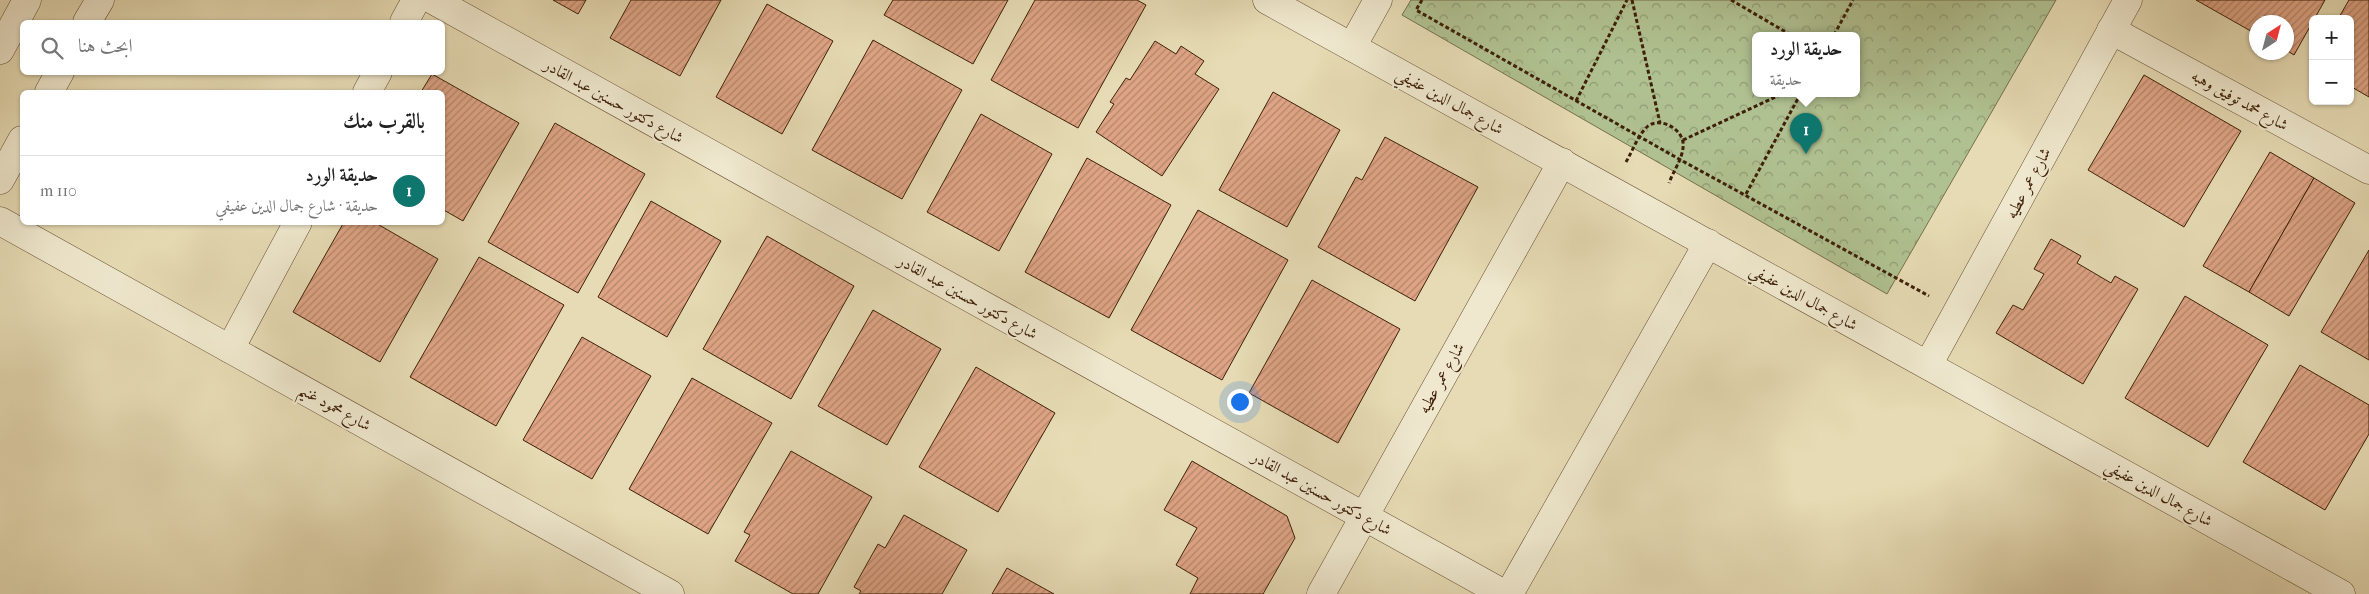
<!DOCTYPE html>
<html lang="ar">
<meta charset="utf-8">
<style>
:root{--surface:#fff;--page:#f2f2f2;--text:#222;--muted:#767676;--line:#e0e0e0;--accent:#0f766e}
body{margin:0;font-family:"IM FELL French Canon",Amiri,serif;background:var(--page);color:var(--text);direction:rtl}
.controls{position:absolute;right:15px;top:15px;display:grid;overflow:hidden;border-radius:8px;box-shadow:0 1px 4px #0004}
.controls button{width:45px;height:45px;display:grid;place-items:center;padding:0;border:0;border-bottom:1px solid var(--line);background:var(--surface);color:var(--text);font:25px sans-serif}
.compass{position:absolute;left:2249px;top:15px;width:45px;height:45px;border-radius:50%;background:var(--surface);box-shadow:0 1px 4px #0004;rotate:36deg}
.you{position:absolute;left:1239px;top:401px;width:18px;height:18px;margin:-12px;border:4px solid #fff;border-radius:50%;background:#1a73e8;box-shadow:0 0 0 8px #1a73e833}
.badge{display:grid;place-items:center;width:32px;height:32px;border-radius:50%;background:var(--accent);color:#fff;font-size:16px;font-weight:700}
.pin{position:absolute;translate:-50% -41px;filter:drop-shadow(0 1px 2px #0008)}
.pin::after{content:'';position:absolute;top:26px;width:18px;height:15px;background:inherit;clip-path:polygon(0 0,100% 0,50% 100%)}
.popup{position:absolute;left:1752px;top:32px;width:108px;height:65px;box-sizing:border-box;display:grid;place-content:center;border-radius:8px;background:var(--surface);filter:drop-shadow(0 1px 4px #0005);font-size:16px;white-space:nowrap;color:var(--muted)}
.popup b{font-size:19px;color:var(--text)}
.popup::after{content:'';position:absolute;left:50%;top:100%;margin-left:-10px;border:10px solid transparent;border-top-color:var(--surface)}
.list{margin:0;padding:0;list-style:none}
h2{display:flex;justify-content:space-between;align-items:center;height:65px;margin:0;padding:0 20px;font-size:21px}
h2 small{font-size:16px;font-weight:400;color:var(--muted)}
.list li{display:grid;grid-template-columns:32px 1fr auto;gap:15px;align-items:center;box-sizing:border-box;height:70px;padding:0 20px;border-top:1px solid var(--line)}
.list b{display:block;font-size:19px;white-space:nowrap}
.list p{margin:0;font-size:16px;white-space:nowrap;color:var(--muted)}
.list em{font-size:16px;font-style:normal;color:var(--muted)}
.icon{flex:none;width:28px;height:28px;fill:none;stroke:currentColor;stroke-width:2;stroke-linecap:round;stroke-linejoin:round}
.map{position:relative;flex:none;width:2369px;height:594px;overflow:hidden;direction:ltr}
.search{position:absolute;background:var(--surface);box-shadow:0 1px 4px #0004;left:20px;top:20px;width:425px;height:55px;display:flex;align-items:center;gap:12px;box-sizing:border-box;padding:0 18px;border-radius:8px;color:var(--muted);font-size:19px}
.panel{position:absolute;background:var(--surface);box-shadow:0 1px 4px #0004;left:20px;top:90px;width:425px;height:135px;border-radius:8px;direction:rtl}
.map>svg:first-child{display:block}
</style>
<div class="map">
<svg width="2369" height="594" viewBox="0 0 2369 594">
<defs>
<pattern id="park-crowns" width="20" height="18" patternUnits="userSpaceOnUse" patternTransform="scale(1.25)"><rect width="20" height="18" fill="#b0c191"/><path d="M2 6a3 3 0 1 1 6 0M12 15a3 3 0 1 1 6 0" fill="none" stroke="#919c74"/></pattern>
<pattern id="building-hatch" width="6" height="6" patternUnits="userSpaceOnUse" patternTransform="scale(1.25)"><rect width="6" height="6" fill="#dea485"/><path d="M-1 1l2-2M0 6l6-6M5 7l2-2" fill="none" stroke="#b5856b"/></pattern>
</defs>
<rect width="100%" height="100%" fill="#e6dbb4"/>
<filter id="stains"><feTurbulence type="fractalNoise" baseFrequency=".004" numOctaves="4"/><feColorMatrix values="0 0 0 0 .2 0 0 0 0 .09 0 0 0 0 .02 0 0 0 .5 -.17"/></filter>
<radialGradient id="worn" r=".72"><stop offset=".6" stop-color="#630" stop-opacity="0"/><stop offset="1" stop-color="#630" stop-opacity=".3"/></radialGradient>
<path fill="url(#park-crowns)" stroke="#77704c" fill-rule="evenodd" d="M1411,0H2056L1887,294L1402,15ZM1756,35H1856V93H1756Z"/>
<g fill="url(#building-hatch)" stroke="#3e2008">
<polygon points="553,0 586,0 578,14"/>
<polygon points="631,0 721,0 680,76 610,38"/>
<polygon points="893,0 1008,0 973,64 884,15"/>
<polygon points="1035,0 1137,0 1146,5 1078,128 991,80"/>
<polygon points="2196,0 2325,0 2294,55 2286,50 2286,22 2256,22 2256,34"/>
<polygon points="2349,0 2369,0 2369,97 2350,86 2350,19 2338,19"/>
<polygon points="767,4 833,41 782,134 716,97"/>
<polygon points="873,40 962,90 902,199 812,150"/>
<polygon points="1155,41 1176,54 1181,46 1204,61 1195,74 1219,89 1162,176 1096,132 1114,104 1110,102 1126,78 1130,80"/>
<polygon points="432,74 519,123 463,221 442,209 442,92 421,92"/>
<polygon points="2144,75 2241,131 2184,227 2088,170"/>
<polygon points="1273,92 1340,130 1287,227 1219,190"/>
<polygon points="981,114 1052,154 999,251 927,212"/>
<polygon points="555,123 645,174 578,293 488,242"/>
<polygon points="1385,137 1478,187 1415,301 1318,247 1356,177 1362,180"/>
<polygon points="2270,152 2314,178 2249,292 2203,266"/>
<polygon points="1087,158 1171,205 1109,318 1025,272"/>
<polygon points="2314,178 2355,203 2289,316 2249,292"/>
<polygon points="651,201 721,241 667,337 598,297"/>
<polygon points="1198,210 1288,260 1222,380 1131,330"/>
<polygon points="344,222 374,222 438,259 380,362 293,312"/>
<polygon points="767,236 854,286 791,399 703,349"/>
<polygon points="2051,239 2081,256 2077,263 2111,283 2115,276 2138,289 2083,384 1996,333 2013,305 2023,310 2044,274 2034,269"/>
<polygon points="2369,250 2369,360 2321,332"/>
<polygon points="479,257 564,305 496,426 410,377"/>
<polygon points="1312,280 1400,329 1338,443 1249,393"/>
<polygon points="2185,296 2268,345 2208,447 2125,398"/>
<polygon points="873,310 941,349 887,445 818,406"/>
<polygon points="582,337 651,376 592,479 523,440"/>
<polygon points="2300,365 2369,405 2369,434 2325,510 2243,462"/>
<polygon points="976,367 1055,413 998,512 919,467"/>
<polygon points="692,378 772,423 708,534 629,489"/>
<polygon points="791,451 872,497 818,594 793,594 735,561 750,535 744,532"/>
<polygon points="1192,461 1287,516 1295,538 1263,594 1190,594 1198,578 1176,565 1197,528 1164,510"/>
<polygon points="904,515 967,550 942,594 859,594 861,591 854,587 878,544 885,548"/>
<polygon points="1007,568 1054,594 992,594"/>
</g>
<g fill="none" stroke-linecap="round" stroke-linejoin="round">
<g stroke="#684f33" stroke-width="29">
<g id="minor">
<polyline points="433,0 1504,594"/>
<polyline points="1267,0 2341,594"/>
<polyline points="87,22 100,0"/>
<polyline points="404,22 416,0"/>
<polyline points="2111,30 2369,170"/>
<polyline points="1352,47 1378,0"/>
<polyline points="0,50 27,0"/>
<polyline points="49,92 60,72"/>
<polyline points="367,92 378,72"/>
<polyline points="0,180 22,140"/>
<polyline points="0,221 670,594"/>
<polyline points="230,349 298,222"/>
<polyline points="1928,365 2128,0"/>
<polyline points="1321,594 1562,162"/>
<polyline points="1509,594 1708,243"/>
</g>
</g>
<g stroke="#3e2008" stroke-width="3" stroke-dasharray="4 2.5" stroke-linecap="butt">
<polyline points="1422,0 1416,10 1679,159 1929,296"/>
<polyline points="1632,0 1660,123"/>
<polyline points="1731,0 1791,35"/>
<polyline points="1834,35 1853,0"/>
<polyline points="1576,101 1627,0"/>
<polyline points="1683,140 1784,93"/>
<path d="M1626,162C1633,150 1638,135 1648,126C1662,116 1686,131 1683,148C1682,159 1673,172 1669,183"/>
<polyline points="1746,194 1801,93"/>
</g>
<use href="#minor" stroke="#efe8ce" stroke-width="28"/>
</g>
<g text-anchor="middle" dominant-baseline="central" stroke-width="4" stroke-linejoin="round" paint-order="stroke">
<g font-size="16" fill="#3e2008" stroke="#efe8ce">
<text transform="translate(2240 100) rotate(29)">شارع محمد توفيق وهبه</text>
<text transform="translate(614 101) rotate(29)">شارع دكتور حسنين عبد القادر</text>
<text transform="translate(1450 101) rotate(29)">شارع جمال الدين عفيفي</text>
<text transform="translate(2028 183) rotate(-62)">شارع عمر عطيه</text>
<text transform="translate(968 297) rotate(29)">شارع دكتور حسنين عبد القادر</text>
<text transform="translate(1804 297) rotate(29)">شارع جمال الدين عفيفي</text>
<text transform="translate(1441 378) rotate(-61)">شارع عمر عطيه</text>
<text transform="translate(335 407) rotate(29)">شارع محمود غنيم</text>
<text transform="translate(1322 493) rotate(29)">شارع دكتور حسنين عبد القادر</text>
<text transform="translate(2159 493) rotate(29)">شارع جمال الدين عفيفي</text>
</g>
</g>
<rect width="100%" height="100%" filter="url(#stains)"/>
<rect width="100%" height="100%" fill="url(#worn)"/>
</svg>
<div class="controls">
<button>+</button>
<button>−</button>
</div>
<svg class="compass" viewBox="-18 -18 36 36"><path d="M0-13l5 13h-10z" fill="#e53935"/><path d="M0 13l5-13h-10z" fill="#767676"/></svg>
<div class="you"></div>
<div class="pin badge" style="left:1806px;top:154px">1</div>
<div class="popup"><b>حديقة الورد</b>حديقة</div>
<div class="search"><svg class="icon" aria-label="search" viewBox="0 0 24 24"><circle cx="10" cy="10" r="6"/><path d="M15 15l6 6"/></svg>ابحث هنا</div>
<section class="panel">
<h2>بالقرب منك<small></small></h2>
<ul class="list">
<li><span class="badge">1</span><div><b>حديقة الورد</b><p>حديقة · شارع جمال الدين عفيفي</p></div><em>110 m</em></li>
</ul>
</section>
</div>
